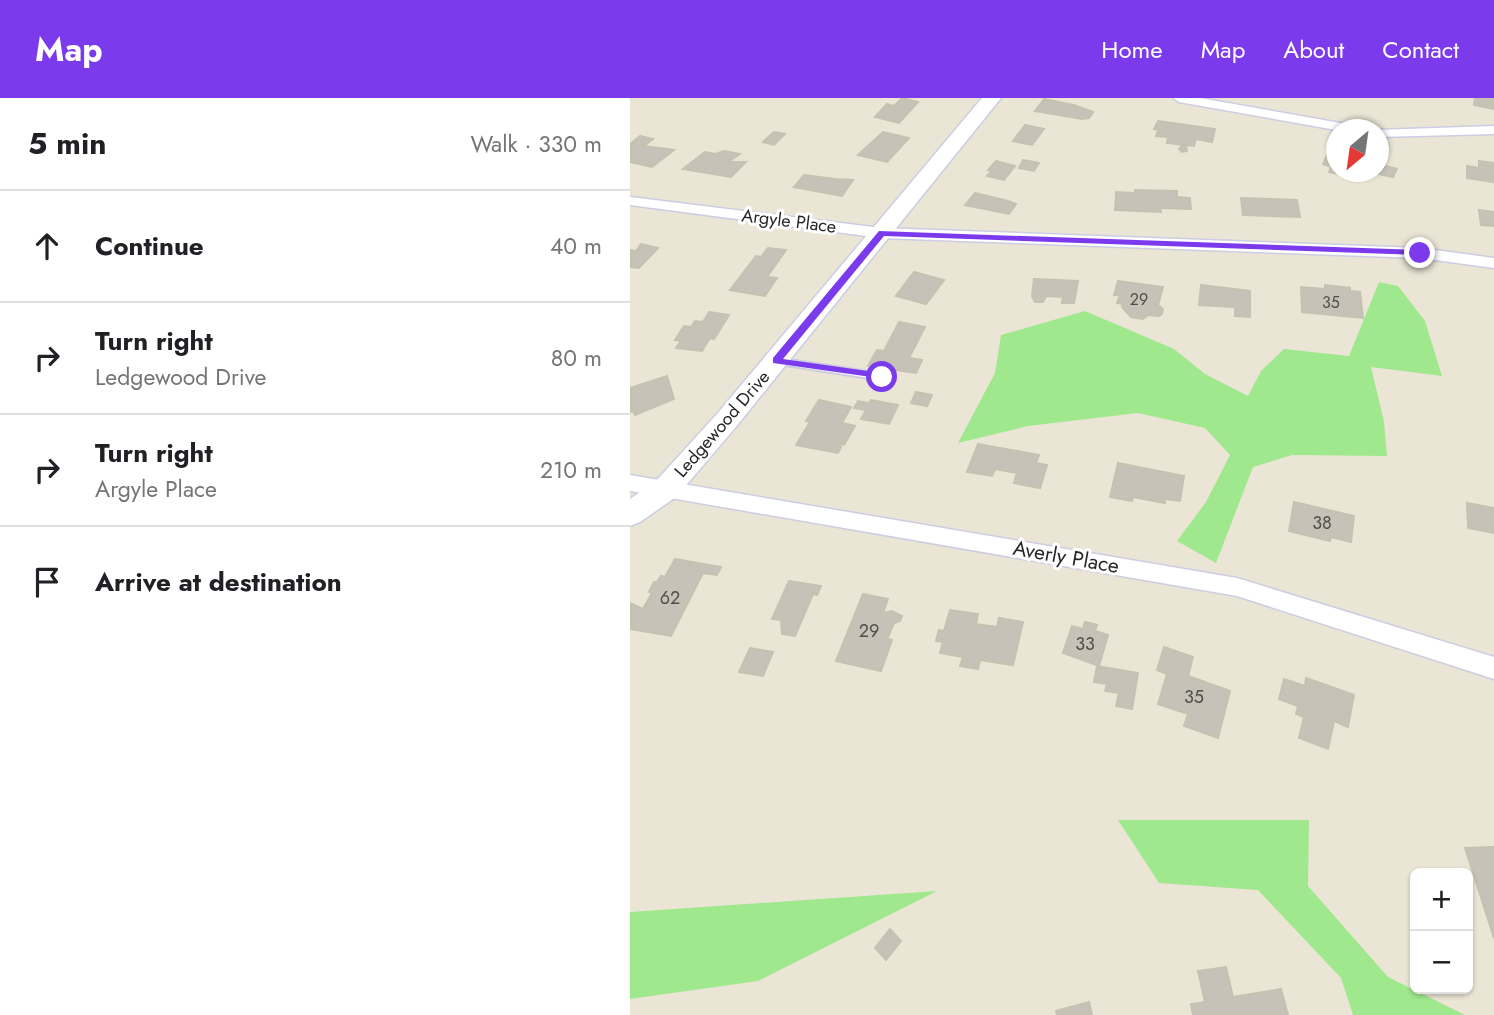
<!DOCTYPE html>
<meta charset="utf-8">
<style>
:root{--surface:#fff;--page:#f2f2f2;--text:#202124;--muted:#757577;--line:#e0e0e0;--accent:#7c3aed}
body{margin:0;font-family:Jost,sans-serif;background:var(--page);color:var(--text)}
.controls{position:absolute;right:21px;bottom:21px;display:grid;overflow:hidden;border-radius:10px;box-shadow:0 2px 5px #0004}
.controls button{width:63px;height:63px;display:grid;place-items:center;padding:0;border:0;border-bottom:2px solid var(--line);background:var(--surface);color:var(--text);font:35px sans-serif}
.compass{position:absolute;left:696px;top:21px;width:63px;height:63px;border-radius:50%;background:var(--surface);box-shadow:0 2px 5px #0004;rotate:209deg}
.stop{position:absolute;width:21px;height:21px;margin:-16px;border:5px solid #7c3aed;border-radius:50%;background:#fff}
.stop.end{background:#7c3aed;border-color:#fff;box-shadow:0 2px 7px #0008}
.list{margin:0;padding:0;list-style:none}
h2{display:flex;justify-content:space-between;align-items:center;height:91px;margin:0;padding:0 28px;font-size:30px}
h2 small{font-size:23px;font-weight:400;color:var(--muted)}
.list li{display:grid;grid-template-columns:46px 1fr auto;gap:21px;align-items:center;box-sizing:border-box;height:112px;padding:0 28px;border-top:2px solid var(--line)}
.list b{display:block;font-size:26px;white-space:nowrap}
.list p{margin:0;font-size:23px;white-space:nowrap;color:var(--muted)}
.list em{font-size:23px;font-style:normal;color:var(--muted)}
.icon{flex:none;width:38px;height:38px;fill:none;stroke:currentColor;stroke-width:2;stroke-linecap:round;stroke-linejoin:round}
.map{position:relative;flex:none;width:864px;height:917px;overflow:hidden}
header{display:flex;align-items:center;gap:42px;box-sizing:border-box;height:98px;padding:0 35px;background:var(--accent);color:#fff}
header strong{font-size:33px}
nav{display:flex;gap:38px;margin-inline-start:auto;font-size:24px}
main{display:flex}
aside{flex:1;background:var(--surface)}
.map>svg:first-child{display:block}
</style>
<header>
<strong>Map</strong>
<nav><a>Home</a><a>Map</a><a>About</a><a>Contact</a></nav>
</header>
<main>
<aside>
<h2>5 min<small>Walk · 330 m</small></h2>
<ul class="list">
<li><svg class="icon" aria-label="ahead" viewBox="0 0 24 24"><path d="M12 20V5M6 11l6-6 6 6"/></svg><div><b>Continue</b></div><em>40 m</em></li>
<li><svg class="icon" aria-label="right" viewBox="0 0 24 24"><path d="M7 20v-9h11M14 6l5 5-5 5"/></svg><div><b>Turn right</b><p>Ledgewood Drive</p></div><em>80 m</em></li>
<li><svg class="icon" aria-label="right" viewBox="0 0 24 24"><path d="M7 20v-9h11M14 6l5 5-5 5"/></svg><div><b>Turn right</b><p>Argyle Place</p></div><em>210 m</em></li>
<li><svg class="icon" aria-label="arrive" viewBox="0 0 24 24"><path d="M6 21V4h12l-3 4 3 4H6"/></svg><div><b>Arrive at destination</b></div></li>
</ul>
</aside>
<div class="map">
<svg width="864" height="917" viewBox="0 0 864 917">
<rect width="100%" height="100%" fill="#ebe5d6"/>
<g fill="#a0e88d">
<polygon points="749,184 768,188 795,223 812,278 741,269 754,324 757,358 662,357 623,369 586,465 547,443 576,404 600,357 575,330 508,315 398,328 328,345 365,275 371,237 455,213 544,251 575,276 618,298 631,273 654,251 719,258"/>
<polygon points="488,722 679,722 678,788 758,879 835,917 723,917 711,880 628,792 529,785"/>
<polygon points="307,793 128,883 0,901 0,814"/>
</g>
<g fill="#c6c2b7" stroke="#c6c1b0" stroke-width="2">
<polygon points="272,0 288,4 269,25 245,19 257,6 264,8"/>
<polygon points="845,0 864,0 864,11 844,7"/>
<polygon points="414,1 444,7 463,14 459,20 452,21 405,13"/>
<polygon points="528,23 585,31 582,44 566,41 564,48 556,47 557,53 552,54 549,51 553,47 537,45 538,39 526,38 528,32 524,31"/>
<polygon points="395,27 414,31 402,47 383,43"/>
<polygon points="144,34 155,36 144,47 133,44"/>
<polygon points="253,34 279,40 257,64 228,57"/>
<polygon points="10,38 23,41 14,48 44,52 22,69 0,64 0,46"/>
<polygon points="94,53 110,56 98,64 116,64 101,79 53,71 75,54 85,56"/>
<polygon points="698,55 706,57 706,74 715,74 713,77 699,74 701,69 693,66"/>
<polygon points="393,62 409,65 404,73 389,70"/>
<polygon points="366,63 385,68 374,82 357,78 362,73 358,72"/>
<polygon points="849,63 864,65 863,84 837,80 837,68 849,70"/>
<polygon points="748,66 767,71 763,79 744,75 748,74"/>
<polygon points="174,77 205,81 223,82 212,98 164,89"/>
<polygon points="505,92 547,93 547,99 560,100 561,111 530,110 531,114 485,112 486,94 505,95"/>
<polygon points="345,95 378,103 386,106 379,116 335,107"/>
<polygon points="611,100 667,102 670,119 613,117"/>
<polygon points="849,112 864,114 864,128 851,127"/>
<polygon points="11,146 28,150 9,170 0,169 0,152 6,153"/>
<polygon points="138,150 156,152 137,179 147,180 135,198 100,192 126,158 131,159"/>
<polygon points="284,174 314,182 296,206 266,198"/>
<polygon points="404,181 448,183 444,205 432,205 433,199 416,198 413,204 405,204 402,198"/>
<polygon points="488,183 533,189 528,207 533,211 532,216 529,218 518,217 513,221 501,219 492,209 493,206 487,205 490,197 484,197"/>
<polygon points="571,187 620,193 620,219 605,218 605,209 569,207"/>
<polygon points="695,187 720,190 720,193 730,194 733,220 672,214 671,189 695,191"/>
<polygon points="79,214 99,217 84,241 80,240 72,253 46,250 51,243 45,242 54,228 61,229 65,223 73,224"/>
<polygon points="269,224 295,229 279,260 292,262 286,275 238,268 247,252 254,253"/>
<polygon points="37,278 44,301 5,317 3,313 0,314 0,290"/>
<polygon points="286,294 302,297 297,308 281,305"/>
<polygon points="189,302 221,309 212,325 225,328 214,347 209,346 207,348 211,349 208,355 166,347 180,324 176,323"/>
<polygon points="241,302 268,307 259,326 231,321 236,312 224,310 228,303 239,305"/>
<polygon points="348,346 409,357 406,365 417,367 410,390 384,385 387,375 365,371 362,378 337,374"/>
<polygon points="488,365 554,378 550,403 535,401 535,405 503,399 502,403 480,399"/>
<polygon points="664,404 724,418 721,444 701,439 700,443 659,433"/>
<polygon points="837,405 864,410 864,435 838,430"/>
<polygon points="45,461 91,469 87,477 73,475 41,538 0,531 0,505 13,511 22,495 19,494 24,484 27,484 31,478 35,479"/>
<polygon points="159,483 191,488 187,497 183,496 165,538 152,536 151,522 142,521"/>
<polygon points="233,496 258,501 253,515 262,513 272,518 270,523 264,525 257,541 262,542 251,573 206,563"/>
<polygon points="320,512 348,516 346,526 367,529 369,520 393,524 383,567 350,562 348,571 330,568 333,559 310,555 313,544 306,543 309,532 314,533"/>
<polygon points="455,524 467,527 465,533 478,537 469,568 433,555 442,528 453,531"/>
<polygon points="534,549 563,559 558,578 600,593 588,640 554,628 558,616 528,606 537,576 527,572"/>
<polygon points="120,550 143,554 133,578 109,574"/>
<polygon points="467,568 508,575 502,611 486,608 489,595 475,593 477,586 464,584"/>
<polygon points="676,580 724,597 718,629 704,623 698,651 669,640 674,619 666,616 668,608 649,601 654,581 675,588"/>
<polygon points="864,749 864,840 835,750"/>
<polygon points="260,831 271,843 256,862 245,850"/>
<polygon points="596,869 603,899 651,891 658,917 563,917 561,906 575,904 568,873"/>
<polygon points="459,904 462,917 427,917 426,913"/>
</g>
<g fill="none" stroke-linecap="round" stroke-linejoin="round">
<g stroke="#cccde2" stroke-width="4">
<polygon id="lane" points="146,260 252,276 256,279 252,282 143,265 142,263"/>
</g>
<g stroke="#cccde2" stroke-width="3">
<g id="street">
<polygon points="543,0 570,0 727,28 733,32 706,32 549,4"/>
<polygon points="864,28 864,36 748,39 748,32 746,32"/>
<polygon points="0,99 251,130 790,150 864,160 864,170 790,160 251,140 0,107"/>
<polygon points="0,377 607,480 864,559 864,581 607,498 0,393"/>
</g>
</g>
<g stroke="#cccde2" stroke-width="3">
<polygon id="secondary" points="352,0 371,0 105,330 46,399 10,424 0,428 0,401 26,383 87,316"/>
</g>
<use href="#lane" fill="#fff" fill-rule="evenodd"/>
<use href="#street" fill="#fff" fill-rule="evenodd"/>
<use href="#secondary" fill="#fff" fill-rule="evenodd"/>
</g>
<polygon fill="#7c3aed" points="249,133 790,152 795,155 790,157 254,138 153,261 252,275 255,276 255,281 143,265 143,260"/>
<g text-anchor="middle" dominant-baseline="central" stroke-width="6" stroke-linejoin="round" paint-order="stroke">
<g font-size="16" fill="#4f4e4b">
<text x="509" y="201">29</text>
<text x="701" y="204">35</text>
</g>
<g font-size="18" fill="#272727" stroke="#fff">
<text transform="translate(159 123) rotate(7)">Argyle Place</text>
<text transform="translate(92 326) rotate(-49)">Ledgewood Drive</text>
</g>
<g font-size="18" fill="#4f4e4b">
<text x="692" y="425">38</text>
<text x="40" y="500">62</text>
<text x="239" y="533">29</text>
<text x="455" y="546">33</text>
<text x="564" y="599">35</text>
</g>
<g font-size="21" fill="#272727" stroke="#fff">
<text transform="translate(436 459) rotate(10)">Averly Place</text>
</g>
</g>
</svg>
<div class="controls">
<button>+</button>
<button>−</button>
</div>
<svg class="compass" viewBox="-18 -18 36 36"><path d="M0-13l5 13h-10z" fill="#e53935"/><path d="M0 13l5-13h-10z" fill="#757577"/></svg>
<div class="stop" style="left:252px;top:279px"></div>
<div class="stop end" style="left:790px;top:155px"></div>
</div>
</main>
